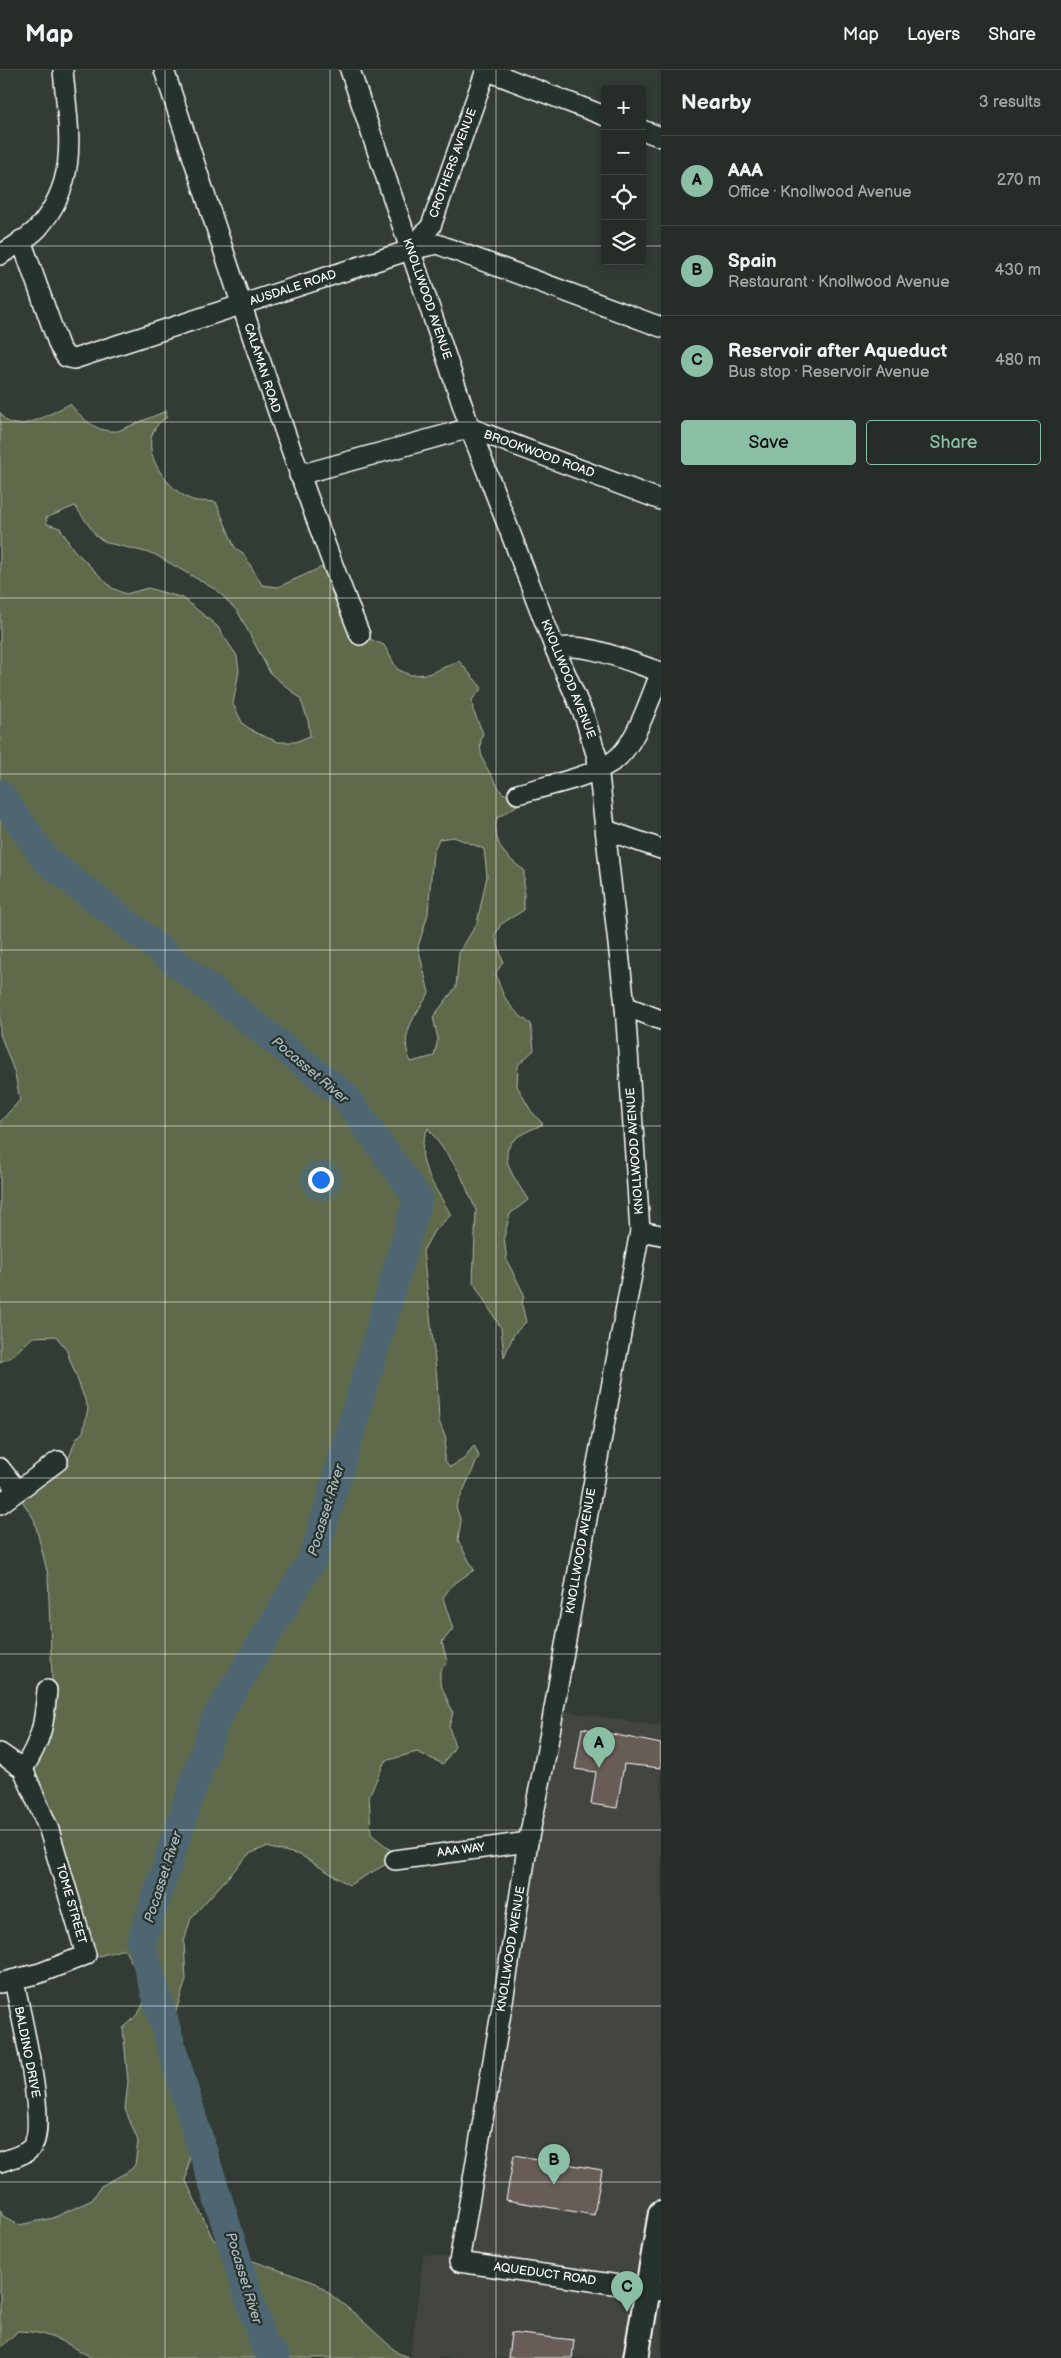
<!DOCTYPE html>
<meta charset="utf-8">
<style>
:root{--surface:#262c28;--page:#2e3430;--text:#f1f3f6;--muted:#a4a7a8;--line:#424845;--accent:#8abfa5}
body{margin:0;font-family:"Balsamiq Sans",sans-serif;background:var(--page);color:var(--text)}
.controls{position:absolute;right:15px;top:15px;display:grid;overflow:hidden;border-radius:5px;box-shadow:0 2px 8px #0003}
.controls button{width:45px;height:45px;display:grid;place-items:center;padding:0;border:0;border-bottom:1px solid var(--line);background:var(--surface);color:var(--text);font:25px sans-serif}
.you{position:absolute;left:320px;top:1109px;width:18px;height:18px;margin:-12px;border:4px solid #fff;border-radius:50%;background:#1a73e8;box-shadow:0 0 0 8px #1a73e833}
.badge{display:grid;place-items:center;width:32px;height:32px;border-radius:50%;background:var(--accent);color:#111;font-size:16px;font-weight:700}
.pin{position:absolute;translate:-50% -41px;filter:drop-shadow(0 1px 2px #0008)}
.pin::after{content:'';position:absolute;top:26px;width:18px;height:15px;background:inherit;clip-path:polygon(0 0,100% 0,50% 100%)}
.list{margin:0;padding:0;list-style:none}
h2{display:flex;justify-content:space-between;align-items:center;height:65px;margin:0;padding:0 20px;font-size:21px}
h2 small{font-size:16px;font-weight:400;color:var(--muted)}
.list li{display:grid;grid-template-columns:32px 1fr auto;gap:15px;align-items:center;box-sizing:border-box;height:90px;padding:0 20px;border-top:1px solid var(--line)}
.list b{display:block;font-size:19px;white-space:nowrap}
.list p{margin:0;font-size:16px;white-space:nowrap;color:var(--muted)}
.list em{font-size:16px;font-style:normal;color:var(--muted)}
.actions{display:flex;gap:10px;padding:15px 20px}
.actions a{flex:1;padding:11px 0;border:1px solid var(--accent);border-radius:5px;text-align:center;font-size:18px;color:var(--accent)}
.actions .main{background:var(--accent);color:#111}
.icon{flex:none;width:28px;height:28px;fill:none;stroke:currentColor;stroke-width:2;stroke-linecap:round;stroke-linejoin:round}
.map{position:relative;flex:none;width:661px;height:2288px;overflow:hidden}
header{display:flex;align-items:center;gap:30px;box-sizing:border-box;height:70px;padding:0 25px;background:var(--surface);border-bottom:1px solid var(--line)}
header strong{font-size:24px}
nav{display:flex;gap:28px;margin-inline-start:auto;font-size:18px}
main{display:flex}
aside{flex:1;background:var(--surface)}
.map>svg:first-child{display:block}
</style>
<header>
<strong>Map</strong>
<nav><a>Map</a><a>Layers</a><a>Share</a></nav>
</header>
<main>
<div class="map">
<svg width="661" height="2288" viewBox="0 0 661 2288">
<rect width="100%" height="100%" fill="#333b35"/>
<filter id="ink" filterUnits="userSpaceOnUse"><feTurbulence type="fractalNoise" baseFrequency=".02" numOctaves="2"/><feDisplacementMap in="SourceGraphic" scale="10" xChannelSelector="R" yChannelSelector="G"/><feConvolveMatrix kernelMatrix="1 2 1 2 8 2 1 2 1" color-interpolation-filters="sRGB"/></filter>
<g filter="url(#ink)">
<polygon fill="#43453f" points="558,1640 661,1656 661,2288 410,2288 423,2188 425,2184 453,2188"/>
<path fill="#5e6b4c" stroke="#aeb5a6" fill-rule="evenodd" d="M70,334C83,349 96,363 118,361L166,341L167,347C163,350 158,353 156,357C138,382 169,421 192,430C199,432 209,431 216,432L235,478L243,483L262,515L278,517L331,493L360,565L384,575L397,599L410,605L428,604L459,591L482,618L472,630L473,640L483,663C474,686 491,703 502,723L526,730L497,748C492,773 505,787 524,800V840L501,854L495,865L503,892L496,903C502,928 511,940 531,954L534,980L518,995L517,1016L531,1041L543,1054C534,1059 518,1064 512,1072C497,1090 519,1113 528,1130L510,1144L504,1167L507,1191L524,1224L522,1235L526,1252L514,1264L504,1287L501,1258L473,1212L476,1140L459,1101L428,1058C411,1090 436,1117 451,1145L434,1161L423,1181L437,1309L439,1351L446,1369L444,1389L450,1397L464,1389L474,1375L479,1386L456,1437L461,1451L458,1470L474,1500L451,1516L443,1528L453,1559L442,1572L447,1592L440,1601V1613L453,1643L449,1657L455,1677L443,1694L417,1682L385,1691L369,1726L371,1764L399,1787L349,1815L300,1785L266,1777L249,1784L191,1848L184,1872L186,1910L172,1953L188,1993L186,2024L191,2042L192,2070L186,2111L213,2169L236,2185L316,2213L354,2243L398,2283L410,2288H92C69,2274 46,2261 18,2261L0,2278V2138L3,2146L19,2155L53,2148L92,2130L101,2116L129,2101L135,2095L138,2071L125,2039L128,2012L123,1958C160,1928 143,1914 124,1879L99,1886L85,1881L30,1704L48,1652L52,1608L48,1505L34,1449L20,1428L25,1422L68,1390L76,1369L83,1362L88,1338L66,1279L56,1266L33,1267L11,1287L0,1292V1052L20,1030L15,1004L0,964V342C11,370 52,342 70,334ZM75,436L97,467L108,473L154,484L218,521L238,542L270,603L300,628L308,650L310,666L295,672H278L256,663L243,654L233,634L239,601L237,586L217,556L183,528L148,518L126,524L112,518L73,479L60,458L47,454L46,448ZM454,767L484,779L487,806L477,853L459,883L456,917L433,947L438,969L434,986L411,992C398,964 415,947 429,923L418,877L428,844L433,782L439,769Z"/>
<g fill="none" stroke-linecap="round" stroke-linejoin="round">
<polyline stroke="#4e6672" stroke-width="29" points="0,724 46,790 344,1025 418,1128 314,1486 215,1650 141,1873 193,2050 264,2275 276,2288"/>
</g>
<g fill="#685c56" stroke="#fff">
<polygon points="582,1658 661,1674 661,1698 624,1694 617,1738 591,1734 596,1702 575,1699"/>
<polygon points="514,2085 602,2100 594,2145 506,2130"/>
<polygon points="511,2263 574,2270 572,2288 508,2288"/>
</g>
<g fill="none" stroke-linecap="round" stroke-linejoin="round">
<g stroke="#fff" stroke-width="22">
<g id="minor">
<path d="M164,0C227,190 287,380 360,565"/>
<polyline points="350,0 470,358 555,579 585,648 597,687 625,936 640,1161 591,1426 546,1685 528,1772 505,1919 459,2192 661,2221"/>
<polyline points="485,0 605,46"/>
<polyline points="642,60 661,67"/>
<polyline points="21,170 59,276 66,287 74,289 410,180 437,174 661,257"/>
<polyline points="410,180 431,156 486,0"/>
<path d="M0,185C12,177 28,169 38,158C81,109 68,59 63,0"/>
<polyline points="299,405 470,358 661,430"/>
<path d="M555,579C584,570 631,593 661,602"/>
<path d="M518,724C548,715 585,709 612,692C636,677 650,627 661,602"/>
<polyline points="606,760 661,779"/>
<polyline points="625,936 661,950"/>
<polyline points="640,1161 661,1165"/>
<polyline points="0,1398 17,1420"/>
<polyline points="0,1434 58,1391"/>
<polyline points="0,1683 23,1699"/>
<path d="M23,1699C42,1669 44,1655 47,1620"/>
<polyline points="395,1790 528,1772"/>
<polyline points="0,1913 40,1903 86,1885 49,1760 23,1699"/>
<path d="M0,2092C9,2089 25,2085 31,2078C50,2058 19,1940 14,1910"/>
</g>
</g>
<g stroke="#fff" stroke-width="28">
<polyline id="major" points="636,2288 661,2143"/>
</g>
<use href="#minor" stroke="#26332d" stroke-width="19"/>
<use href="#major" stroke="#26332d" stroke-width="24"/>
</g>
</g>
<path fill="none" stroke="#fff" stroke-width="1" stroke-opacity="0.55" d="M165,0V2288M330,0V2288M496,0V2288M0,176H605M642,176H661M0,352H661M0,528H661M0,704H661M0,880H661M0,1056H661M0,1232H661M0,1408H661M0,1584H661M0,1760H661M0,1936H661M0,2112H661"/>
<g text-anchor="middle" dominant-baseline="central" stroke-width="4.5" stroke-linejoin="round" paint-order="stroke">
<g font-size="12" fill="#fff" stroke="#26332d">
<text transform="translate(453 93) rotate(-70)">CROTHERS AVENUE</text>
<text transform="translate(293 218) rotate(-18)">AUSDALE ROAD</text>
<text transform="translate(427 229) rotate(71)">KNOLLWOOD AVENUE</text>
<text transform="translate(262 298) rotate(72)">CALAMAN ROAD</text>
<text transform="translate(539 384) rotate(20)">BROOKWOOD ROAD</text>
<text transform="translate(568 609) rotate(68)">KNOLLWOOD AVENUE</text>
<text transform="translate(635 1081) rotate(-94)">KNOLLWOOD AVENUE</text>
<text transform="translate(581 1481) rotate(-80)">KNOLLWOOD AVENUE</text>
<text transform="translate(461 1780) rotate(-7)">AAA WAY</text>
<text transform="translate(71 1834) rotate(74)">TOME STREET</text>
<text transform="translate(511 1879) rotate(-81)">KNOLLWOOD AVENUE</text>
<text transform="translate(27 1982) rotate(79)">BALDINO DRIVE</text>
<text transform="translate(545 2204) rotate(8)">AQUEDUCT ROAD</text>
</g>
<g font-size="14" font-style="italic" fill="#afbac0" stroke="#26332d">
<text transform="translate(310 1000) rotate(40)">Pocasset River</text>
<text transform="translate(326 1440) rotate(-73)">Pocasset River</text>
<text transform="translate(163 1807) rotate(-72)">Pocasset River</text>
<text transform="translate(244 2208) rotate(73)">Pocasset River</text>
</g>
</g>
</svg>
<div class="controls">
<button>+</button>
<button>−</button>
<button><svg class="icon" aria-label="locate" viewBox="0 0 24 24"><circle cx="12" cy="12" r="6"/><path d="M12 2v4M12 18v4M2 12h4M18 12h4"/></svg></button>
<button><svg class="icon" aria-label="layers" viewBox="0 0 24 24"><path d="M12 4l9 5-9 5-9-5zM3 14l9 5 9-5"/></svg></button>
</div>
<div class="you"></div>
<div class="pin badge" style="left:599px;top:1698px">A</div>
<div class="pin badge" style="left:554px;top:2115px">B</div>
<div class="pin badge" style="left:627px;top:2242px">C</div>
</div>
<aside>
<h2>Nearby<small>3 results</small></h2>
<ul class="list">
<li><span class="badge">A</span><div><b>AAA</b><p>Office · Knollwood Avenue</p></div><em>270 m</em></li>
<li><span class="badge">B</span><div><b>Spain</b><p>Restaurant · Knollwood Avenue</p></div><em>430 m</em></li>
<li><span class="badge">C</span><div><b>Reservoir after Aqueduct</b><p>Bus stop · Reservoir Avenue</p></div><em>480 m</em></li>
</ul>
<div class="actions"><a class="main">Save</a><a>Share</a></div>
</aside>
</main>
